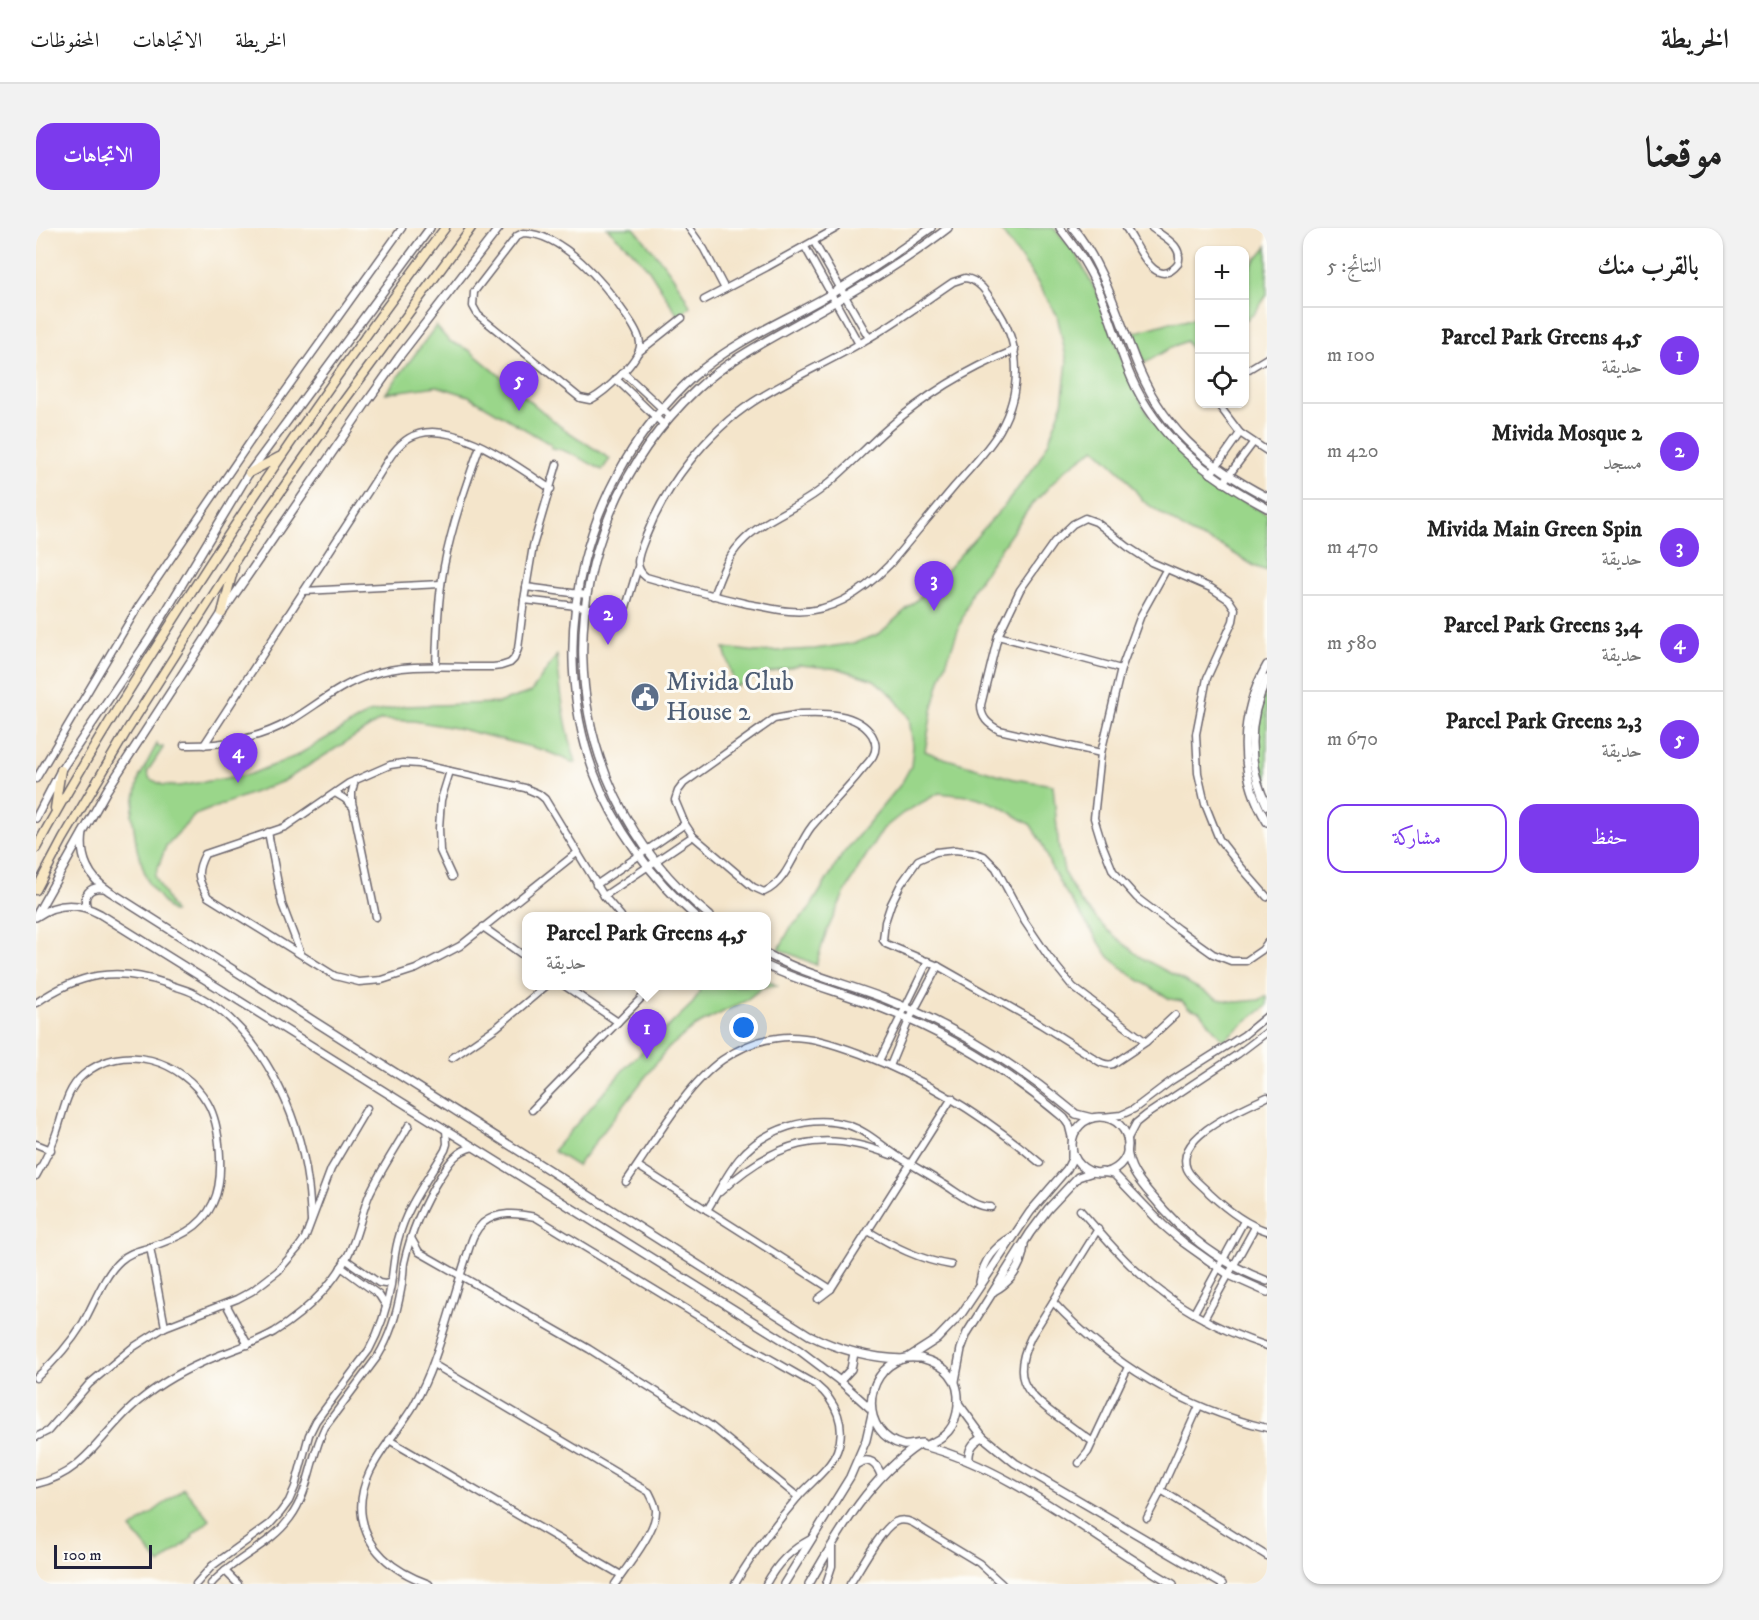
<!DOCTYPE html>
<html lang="ar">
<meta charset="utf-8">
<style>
:root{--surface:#fff;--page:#f2f2f2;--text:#222;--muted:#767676;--line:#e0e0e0;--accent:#7c3aed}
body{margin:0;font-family:"IM FELL DW Pica",Amiri,serif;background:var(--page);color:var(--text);direction:rtl}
.controls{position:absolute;right:18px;top:18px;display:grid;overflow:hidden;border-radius:12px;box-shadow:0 2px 4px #0004}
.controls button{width:54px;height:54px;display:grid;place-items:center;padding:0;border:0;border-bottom:2px solid var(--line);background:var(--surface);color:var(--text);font:30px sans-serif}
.scale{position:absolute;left:18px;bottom:15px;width:98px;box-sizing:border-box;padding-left:6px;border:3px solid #22223b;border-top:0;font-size:16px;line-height:21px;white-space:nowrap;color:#22223b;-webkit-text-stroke:4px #fdfcf7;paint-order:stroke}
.you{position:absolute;left:708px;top:800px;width:21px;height:21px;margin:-15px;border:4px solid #fff;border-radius:50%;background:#1a73e8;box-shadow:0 0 0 9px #1a73e833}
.badge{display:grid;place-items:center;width:39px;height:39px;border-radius:50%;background:var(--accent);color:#fff;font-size:20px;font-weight:700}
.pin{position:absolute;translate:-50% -50px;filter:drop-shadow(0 2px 3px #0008)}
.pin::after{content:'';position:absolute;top:32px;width:21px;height:18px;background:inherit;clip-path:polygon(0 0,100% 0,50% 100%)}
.popup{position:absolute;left:486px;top:684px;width:249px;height:78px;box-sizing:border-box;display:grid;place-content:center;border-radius:12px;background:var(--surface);filter:drop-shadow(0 2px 4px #0005);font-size:20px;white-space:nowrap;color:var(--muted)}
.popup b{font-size:22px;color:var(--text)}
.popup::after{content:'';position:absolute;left:50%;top:100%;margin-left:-12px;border:12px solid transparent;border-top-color:var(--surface)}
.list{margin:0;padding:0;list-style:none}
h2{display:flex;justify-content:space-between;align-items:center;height:78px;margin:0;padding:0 24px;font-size:26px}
h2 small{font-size:20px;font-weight:400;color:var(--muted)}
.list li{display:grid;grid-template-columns:39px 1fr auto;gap:18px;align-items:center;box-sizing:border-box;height:96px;padding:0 24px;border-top:2px solid var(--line)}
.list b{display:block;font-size:22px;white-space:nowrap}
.list p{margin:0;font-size:20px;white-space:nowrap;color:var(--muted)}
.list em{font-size:20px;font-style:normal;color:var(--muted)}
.actions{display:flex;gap:12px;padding:18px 24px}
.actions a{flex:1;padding:14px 0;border:2px solid var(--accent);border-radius:18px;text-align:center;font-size:21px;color:var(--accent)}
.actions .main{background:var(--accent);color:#fff}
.icon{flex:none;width:33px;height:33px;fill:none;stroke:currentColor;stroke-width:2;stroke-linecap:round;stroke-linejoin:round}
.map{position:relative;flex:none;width:1231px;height:1356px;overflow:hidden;direction:ltr;border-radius:18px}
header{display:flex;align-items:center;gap:36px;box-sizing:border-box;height:84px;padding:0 30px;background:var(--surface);border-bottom:2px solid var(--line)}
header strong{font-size:28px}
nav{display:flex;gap:33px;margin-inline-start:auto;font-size:21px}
.intro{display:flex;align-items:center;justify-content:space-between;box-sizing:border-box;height:144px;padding:0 36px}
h1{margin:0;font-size:42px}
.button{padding:15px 27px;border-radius:18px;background:var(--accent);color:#fff;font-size:21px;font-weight:700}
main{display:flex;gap:36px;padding:0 36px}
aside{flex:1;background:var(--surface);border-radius:18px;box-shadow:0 2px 4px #0004}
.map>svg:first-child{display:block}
</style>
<header>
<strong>الخريطة</strong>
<nav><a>الخريطة</a><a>الاتجاهات</a><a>المحفوظات</a></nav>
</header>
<div class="intro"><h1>موقعنا</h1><a class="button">الاتجاهات</a></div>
<main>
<aside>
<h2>بالقرب منك<small>النتائج: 5</small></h2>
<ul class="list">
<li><span class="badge">1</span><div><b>Parcel Park Greens 4,5</b><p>حديقة</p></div><em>100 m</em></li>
<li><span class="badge">2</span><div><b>Mivida Mosque 2</b><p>مسجد</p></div><em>420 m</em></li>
<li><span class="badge">3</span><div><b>Mivida Main Green Spin</b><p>حديقة</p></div><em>470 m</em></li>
<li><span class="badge">4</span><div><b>Parcel Park Greens 3,4</b><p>حديقة</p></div><em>580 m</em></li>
<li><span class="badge">5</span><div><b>Parcel Park Greens 2,3</b><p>حديقة</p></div><em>670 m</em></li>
</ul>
<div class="actions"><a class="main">حفظ</a><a>مشاركة</a></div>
</aside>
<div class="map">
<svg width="1231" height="1356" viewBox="0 0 1231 1356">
<rect width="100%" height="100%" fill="#fdfcf7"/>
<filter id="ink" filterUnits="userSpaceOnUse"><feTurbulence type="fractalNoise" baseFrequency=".0167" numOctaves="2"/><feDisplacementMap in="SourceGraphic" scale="12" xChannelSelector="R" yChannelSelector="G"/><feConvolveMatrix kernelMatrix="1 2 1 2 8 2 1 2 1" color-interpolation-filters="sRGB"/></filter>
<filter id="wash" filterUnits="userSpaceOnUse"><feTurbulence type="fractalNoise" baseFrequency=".008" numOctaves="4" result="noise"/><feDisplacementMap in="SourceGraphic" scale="24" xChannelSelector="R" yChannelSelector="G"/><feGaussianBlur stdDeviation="1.35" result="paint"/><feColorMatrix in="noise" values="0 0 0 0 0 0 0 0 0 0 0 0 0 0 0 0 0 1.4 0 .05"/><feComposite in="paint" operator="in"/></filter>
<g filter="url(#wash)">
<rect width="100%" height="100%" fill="#f4e5cb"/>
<g fill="#9ad68a" stroke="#5e7c62" stroke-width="1.5">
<path d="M571,0H598C619,25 640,48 654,78L643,89L611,39L596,23Z"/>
<polygon points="963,0 1018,0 1039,24 1065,73 1095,156 1114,189 1136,218 1158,239 1185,260 1231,286 1231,343 1220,339 1186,318 1156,306 1107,273 1087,246 1059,220 1029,242 993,280 937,361 904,452 896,483 889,523 901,528 978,551 1017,557 1023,621 1029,647 1045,674 1068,699 1104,729 1182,771 1201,774 1223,772 1231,768 1231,778 1187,812 1163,783 1153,780 1146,773 1134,771 1098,749 1073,729 1025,657 1014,637 1006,616 995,597 964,578 940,569 903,565 867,585 847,601 823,639 807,668 790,705 780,737 743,721 755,699 772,683 806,627 865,556 875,538 877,518 873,490 857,468 838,452 804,441 764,437 725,447 699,459 688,420 720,424 779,421 819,415 843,406 898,356 969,277 999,238 1012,215 1026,177 1031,134 1021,87 997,47"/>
<polygon points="1231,18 1231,67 1218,86 1209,92 1209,45"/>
<polygon points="1163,88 1163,118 1155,121 1150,113 1136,119 1109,135 1097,105 1135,94 1148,93"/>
<path d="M400,98L413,113L433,122L525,199L574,231L566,242C551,234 533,222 516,220L514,216L433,168L401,158L350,165Z"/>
<path d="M521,427C524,463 529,499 540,534L539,535L507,522L425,501L378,493L345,492L248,553L159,587L130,618L119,648L138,684H135L112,655L101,621L96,586L103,550L121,516L122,519H127V520L111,544L114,551L127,557L143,558L215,546L260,528L333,485L369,478L462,475L495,464Z"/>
<path d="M1231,461V569C1217,531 1216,499 1231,461Z"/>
<polygon points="731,752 741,758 727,759 709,773 659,798 630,822 541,938 517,923 589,840 657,775 663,765 664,758 731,758"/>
<polygon points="148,1260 174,1292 156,1307 157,1309 124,1336 95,1301"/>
</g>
</g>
<g filter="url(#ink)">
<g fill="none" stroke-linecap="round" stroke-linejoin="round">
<g stroke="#6c666d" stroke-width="9">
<g id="minor">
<polyline points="653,0 668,21 689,61"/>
<path d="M1090,0C1101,15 1119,65 1142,36C1148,18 1129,10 1116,0"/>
<path d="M487,5C527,5 569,56 589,86C595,94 603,105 604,115C606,131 568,165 554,172L544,170L442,87L437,78L438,64L481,8Z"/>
<polyline points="778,14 833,110"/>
<polyline points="769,19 823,116"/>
<path d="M929,50C946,52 954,71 963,84C986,121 985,165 964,202C952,223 933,241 918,259C896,285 875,311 853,337C826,365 793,387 753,383C739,382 726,378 712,376C677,368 644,359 610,349C595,338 605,322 610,308C630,257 671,204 717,174C754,150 796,133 833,110C862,93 889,73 917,54Z"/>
<polyline points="668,72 731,39 801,0"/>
<polyline points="603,124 646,90"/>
<polyline points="587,144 634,188"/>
<polyline points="1208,144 1231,130"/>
<polyline points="580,151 627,196"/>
<polyline points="1182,176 1204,205 1231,223"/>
<polyline points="1175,246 1204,205"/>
<polyline points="1187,255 1217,215"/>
<polyline points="1130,342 1105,387 1085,441 1065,525 1058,590 1066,616 1077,643 1101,670 1142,701 1177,726 1195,733 1210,733 1226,722 1231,715"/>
<polyline points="490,359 551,367"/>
<polyline points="268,363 405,356"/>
<path d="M677,368C684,350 690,331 704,316C725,292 758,282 783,263C808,244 828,221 851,201C889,167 932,141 979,122"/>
<polyline points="488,372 549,379 582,386 587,383 590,379 602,339"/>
<polyline points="962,408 1085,441"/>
<path d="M400,439C401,405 402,371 408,338C416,297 430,257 444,218"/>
<path d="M764,486C787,485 821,484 836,507C840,514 841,521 837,528C834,533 829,538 825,543C810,562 792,579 776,598C760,618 753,653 728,664L717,659L657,608L649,596L639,572L642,563L648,555L738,491Z"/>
<path d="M148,517C184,518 223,511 254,493C281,477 303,457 334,447C373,434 416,440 457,439L465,438L474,435L478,431L482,421L488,372L497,318L521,236"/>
<path d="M168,517L341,250C350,236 358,219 373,210C412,186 482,239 515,261"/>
<path d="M1065,525L963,502C952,496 945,490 945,477L962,408L984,362L1018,314L1037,296L1049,290L1060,294L1092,319L1115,334L1175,360L1193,372L1199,381L1197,393L1171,450L1160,506L1162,545L1169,576L1183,611L1205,639L1231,669"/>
<polyline points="414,543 405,572 403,600 404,623 416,649"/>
<polyline points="0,551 102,379 235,183 366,0"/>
<polyline points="319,552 316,564 316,574 340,689"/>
<polyline points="299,565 309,571 317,579"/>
<polyline points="232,604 246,676 265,726"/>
<path d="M542,624L424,718L380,741L346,752L323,754L299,748L172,669C162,652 159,645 169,626L249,599L313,555L354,537L367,535L383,536L489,560L503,566L509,571L568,668L585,688"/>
<polyline points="560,657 649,596"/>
<polyline points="568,668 657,608"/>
<polyline points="447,699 491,730"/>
<polyline points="529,758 582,794"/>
<path d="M0,775C42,746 79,738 129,755C139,759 150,761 159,766C225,800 263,885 272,955C274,967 274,980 275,992"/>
<path d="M1110,814L1037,759L1012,728L989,694L960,640L948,628L936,624L919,622L900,624L882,632L865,656L855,676L849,694L847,712L850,716L902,738L1004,796L1055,828C1062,833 1068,838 1077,836L1110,814L1139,787"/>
<polyline points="416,830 461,799 510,758"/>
<polyline points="843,833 892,733"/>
<polyline points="854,838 873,792 902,738"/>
<path d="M1231,869C1209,880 1137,908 1151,941C1155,950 1167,958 1173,965C1190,981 1209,996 1231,1003"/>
<polyline points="496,882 617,758"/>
<polyline points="1066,889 1085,887 1098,881 1135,853 1208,807 1231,788"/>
<polyline points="1091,912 1100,895 1110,887 1202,826 1231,804"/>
<polyline points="0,916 15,922"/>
<polyline points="602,938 795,1061"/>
<path d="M0,948C8,934 16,919 21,903C28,883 30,862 47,847C87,813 146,832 171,874C185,897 189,951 177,975C165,1002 138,1011 112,1020C102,1023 92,1025 84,1033C68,1047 58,1076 47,1095C34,1116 18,1134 0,1150"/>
<path d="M590,954C617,916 649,858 686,832C702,821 722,812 741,810C770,806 798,816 825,826C891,852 950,889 1004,935"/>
<path d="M684,964C738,914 785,899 855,927"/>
<path d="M671,982C682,965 690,947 703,931C728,901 773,886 812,897C831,903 846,918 863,929C877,938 892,946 906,955C920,963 938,980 955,979"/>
<path d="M1044,982C1064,1004 1082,1027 1104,1046C1140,1079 1185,1103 1231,1118"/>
<path d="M832,1003C857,1018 884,1032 915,1037"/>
<polyline points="375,1010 383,1024 553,1121 675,1198 762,1269"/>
<polyline points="114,1019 129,1099"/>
<polyline points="309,1031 343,1055 349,1056 355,1054"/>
<polyline points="305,1039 343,1067 350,1078"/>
<polyline points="782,1071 795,1061 916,870"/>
<path d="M1017,1074C1075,1136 1148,1180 1231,1200"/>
<polyline points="190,1076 212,1117"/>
<polyline points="1158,1085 1208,993"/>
<polyline points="1168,1091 1219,999"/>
<path d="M397,1136L613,1264C616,1270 619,1275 620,1282C621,1302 591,1339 579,1356"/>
<polyline points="0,1209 12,1203 53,1156 96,1120 129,1099 201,1071 216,1063 242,1043 262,1020 269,1010 295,941 331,880"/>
<polyline points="353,1212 585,1347"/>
<path d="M1057,1214C1044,1205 1032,1196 1019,1187C987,1163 976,1148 995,1109L1062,1001"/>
<polyline points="1043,1235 1052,1224 1092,1139"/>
<path d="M0,1256C51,1245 66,1202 104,1172C127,1153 152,1140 179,1129C199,1121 219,1115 238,1104C272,1083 305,1050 318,1013C324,997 327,981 334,965C345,942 360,920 373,897"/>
<polyline points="1125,1262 1231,1328"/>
<polyline points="1111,1290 1122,1269 1163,1178"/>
<polyline points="189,1343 202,1356"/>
<path d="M160,1356L176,1338L234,1296L244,1285L253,1273L259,1259L273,1207L280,1193L333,1122C344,1102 351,1080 355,1057C357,1042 358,1027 362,1012C371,977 391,953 409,922L411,916L410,902"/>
<path d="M175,1356C198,1330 234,1318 254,1290C274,1263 274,1229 289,1199L342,1128C354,1108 361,1085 365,1062C367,1053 367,1044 368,1035C375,1003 387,976 404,949C413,935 420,923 437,919"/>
<path d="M393,1356C362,1345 332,1325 326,1289C319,1245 358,1211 378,1177C385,1164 392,1149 397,1135C410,1100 419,1063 431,1027C435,1015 437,1004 447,995C462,983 481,985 499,989L708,1116L780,1157C800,1173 811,1198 801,1223C794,1241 774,1255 762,1269C739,1296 717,1325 699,1356"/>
<path d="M730,1356C741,1336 754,1322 775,1311"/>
<polyline points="790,1356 796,1338 796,1317"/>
<path d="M814,1356C824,1341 845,1301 859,1294C865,1291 871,1292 877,1295L943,1335L966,1356"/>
</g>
</g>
<g stroke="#6c666d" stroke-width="10">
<g id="tertiary">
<path d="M1024,0C1033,12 1043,24 1050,37C1071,72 1079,112 1095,149C1122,211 1173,249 1231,280"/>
<path d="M1037,0C1068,38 1081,86 1099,131C1124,198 1169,237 1231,269"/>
<path d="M1231,437C1203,486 1201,545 1231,594"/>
<path d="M1231,451C1211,492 1211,537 1231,578"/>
<polyline points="0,590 25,542 115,408 213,245 394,0"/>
<path d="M47,605C43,629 53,650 73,663L773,1107C803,1122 833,1130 867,1131"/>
<path d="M51,680C46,667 54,658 67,660"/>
<polyline points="1,686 71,562 186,385 331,174 363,129 463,0"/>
<path d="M659,688C616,650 578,599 558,545C508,407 549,248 657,149C694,116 741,96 784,72C823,51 859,26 895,0"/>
<path d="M674,688C507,553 506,306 661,161C692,132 730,113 767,92C817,64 867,35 912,0"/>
<path d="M0,689C20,675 42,674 64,686L763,1122L804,1153L835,1181"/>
<path d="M731,726C768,746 808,755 847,770C917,797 977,834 1035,882L1040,886L1056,890"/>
<path d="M731,738C769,756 809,765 848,781C914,807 975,845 1028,890L1033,897L1036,909"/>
<circle cx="1064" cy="917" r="28"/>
<path d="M1091,920C1092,940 1103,953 1116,968C1147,1006 1185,1036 1231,1053"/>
<polyline points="1065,944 1078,946 1082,950 1127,997 1148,1015 1193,1047 1231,1064"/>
<path d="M944,1054C947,1034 958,1019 976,1009"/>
<path d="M958,1063C976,1053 986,1037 988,1017"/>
<polyline points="873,1129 901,1111 926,1085 994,984 1031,941 1036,931 1036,919"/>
<path d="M885,1130C910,1137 924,1150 922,1177C920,1201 909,1210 888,1218L886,1215C880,1215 873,1218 867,1217C824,1206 826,1145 866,1131C872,1129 879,1130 885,1130Z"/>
<polyline points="804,1153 815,1141 818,1125"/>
<polyline points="919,1153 925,1121 931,1105 994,1005 1012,981 1042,949 1057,944"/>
<polyline points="922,1175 947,1209 979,1235 1186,1356"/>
<path d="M888,1218C978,1241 1057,1311 1137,1356"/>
<path d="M933,1233C932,1221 937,1214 947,1209"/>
<path d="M821,1236C833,1228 841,1236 845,1247"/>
<polyline points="748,1356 814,1249 830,1212 836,1186"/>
<path d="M773,1356C803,1304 833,1250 884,1216"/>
</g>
</g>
<g stroke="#6c666d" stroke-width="11">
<g id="secondary">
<polyline points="213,245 243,229"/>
<polyline points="186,385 198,339"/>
<polyline points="19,580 25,542"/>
<path d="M0,620C43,541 90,466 138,391C223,257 314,127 409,0"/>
<polyline points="0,662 27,611 92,501 229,286 305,177 435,0"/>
</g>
</g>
<use href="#minor" stroke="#fff" stroke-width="6"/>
<use href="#tertiary" stroke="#fff" stroke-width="7"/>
<use href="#secondary" stroke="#f8e7c3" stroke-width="8"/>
</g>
</g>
<defs>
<g id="civic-disc" transform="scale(1.5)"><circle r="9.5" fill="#5c6f8a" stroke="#fdfcf7"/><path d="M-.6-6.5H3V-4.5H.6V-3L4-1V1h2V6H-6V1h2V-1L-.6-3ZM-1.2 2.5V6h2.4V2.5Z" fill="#fff"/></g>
</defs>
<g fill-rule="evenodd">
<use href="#civic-disc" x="609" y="469"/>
</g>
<g text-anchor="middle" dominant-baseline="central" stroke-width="6" stroke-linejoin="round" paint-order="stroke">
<g font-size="26" fill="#4e5e75" stroke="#fdfcf7" text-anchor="start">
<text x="630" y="454">Mivida Club<tspan x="630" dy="30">House 2</tspan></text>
</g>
</g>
</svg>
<div class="controls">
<button>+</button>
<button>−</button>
<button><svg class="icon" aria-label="locate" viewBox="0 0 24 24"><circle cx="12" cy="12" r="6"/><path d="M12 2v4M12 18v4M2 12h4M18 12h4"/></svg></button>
</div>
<div class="scale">100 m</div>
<div class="you"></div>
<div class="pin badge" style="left:611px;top:831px">1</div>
<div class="popup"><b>Parcel Park Greens 4,5</b>حديقة</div>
<div class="pin badge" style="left:572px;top:417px">2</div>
<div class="pin badge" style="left:898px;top:383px">3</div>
<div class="pin badge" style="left:202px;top:555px">4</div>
<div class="pin badge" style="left:483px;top:183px">5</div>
</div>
</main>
